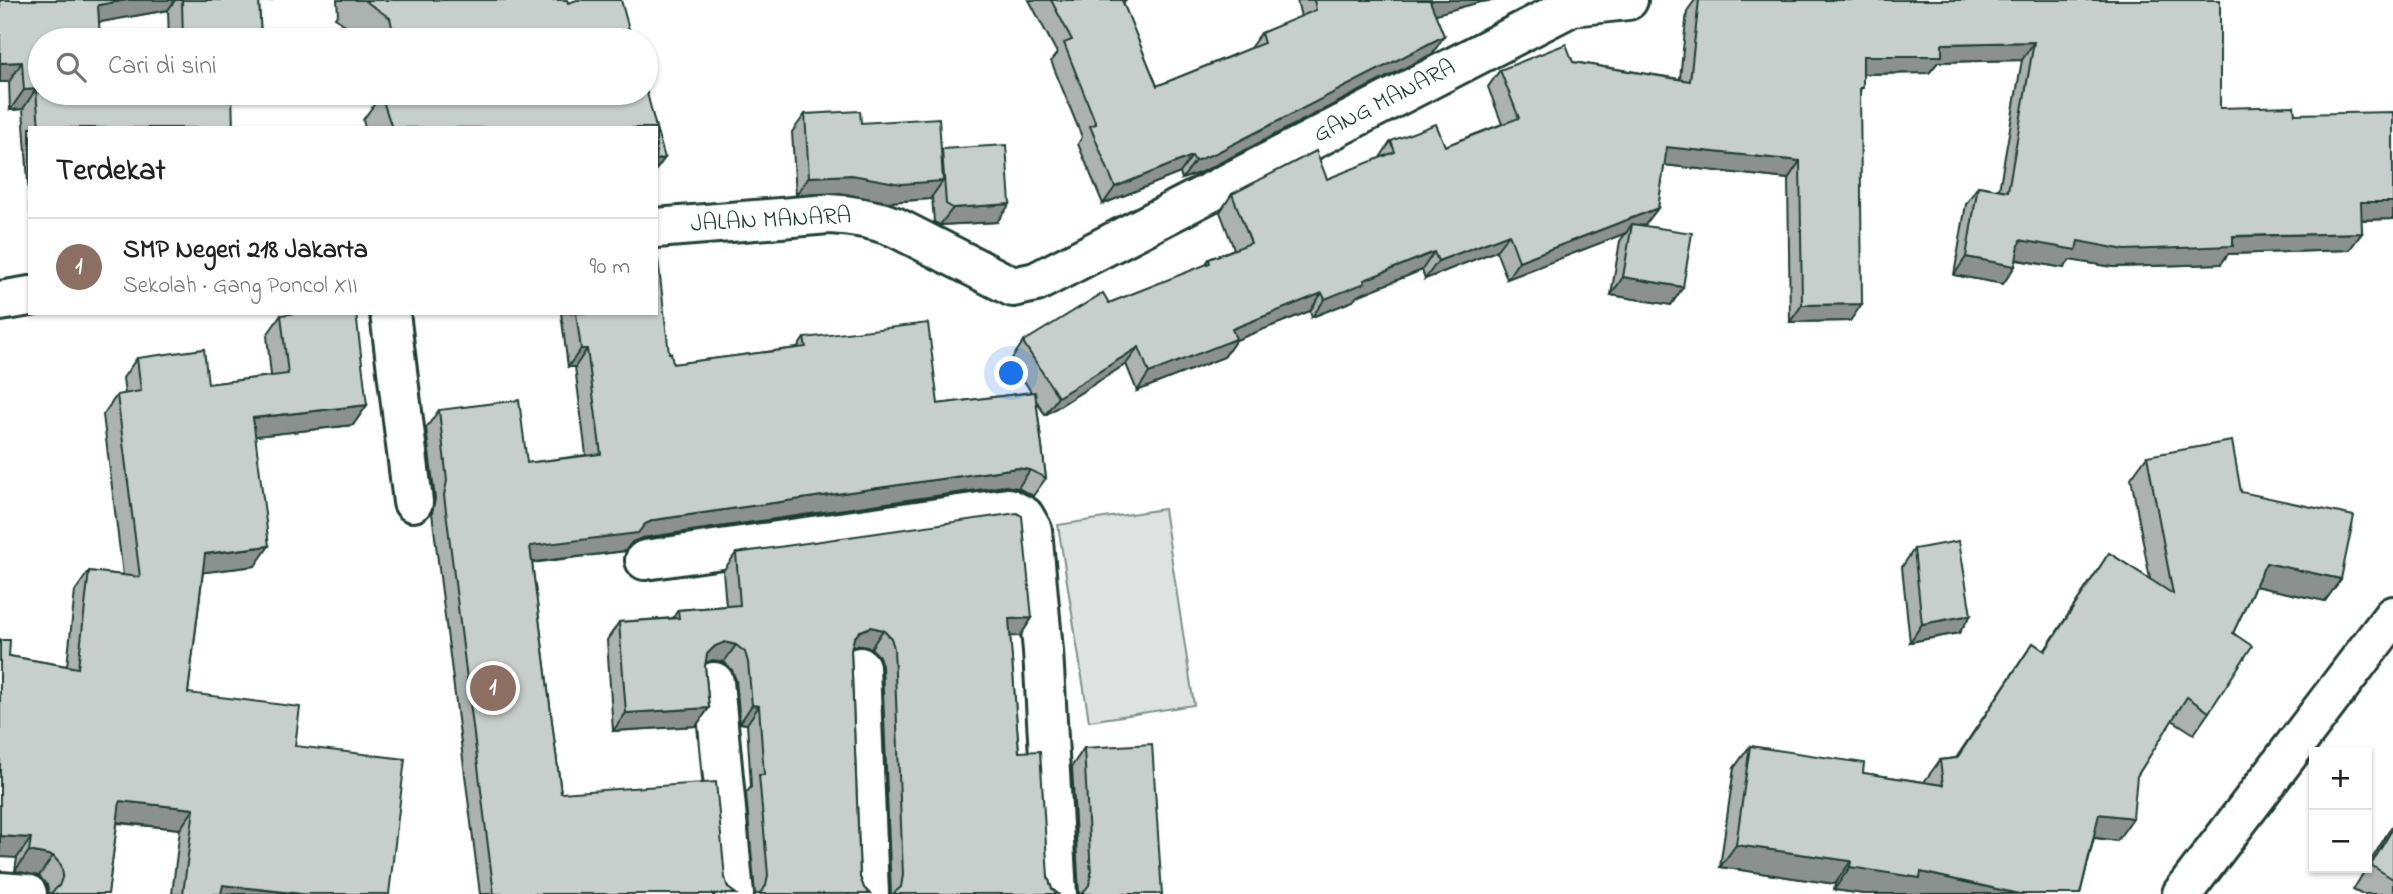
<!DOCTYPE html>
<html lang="id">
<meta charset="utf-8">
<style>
:root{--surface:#fff;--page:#f2f2f2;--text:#202124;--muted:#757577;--line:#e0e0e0;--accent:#111827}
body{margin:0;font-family:"Indie Flower",sans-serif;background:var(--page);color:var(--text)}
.controls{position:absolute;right:21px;bottom:21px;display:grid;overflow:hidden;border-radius:0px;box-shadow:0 2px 5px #0004}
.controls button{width:63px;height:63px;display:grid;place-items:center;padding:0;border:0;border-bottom:2px solid var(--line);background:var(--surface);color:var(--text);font:35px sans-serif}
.you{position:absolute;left:1012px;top:374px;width:24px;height:24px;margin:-18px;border:5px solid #fff;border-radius:50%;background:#1a73e8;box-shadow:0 0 0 10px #1a73e833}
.badge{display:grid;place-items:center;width:46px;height:46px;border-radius:50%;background:var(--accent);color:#fff;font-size:23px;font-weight:700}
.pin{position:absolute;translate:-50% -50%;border:4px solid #fff;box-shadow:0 2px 7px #0006}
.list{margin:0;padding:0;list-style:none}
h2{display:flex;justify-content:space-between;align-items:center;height:91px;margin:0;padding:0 28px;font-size:30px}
h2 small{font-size:23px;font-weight:400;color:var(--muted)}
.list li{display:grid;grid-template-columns:46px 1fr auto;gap:21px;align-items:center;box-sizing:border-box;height:98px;padding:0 28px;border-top:2px solid var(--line)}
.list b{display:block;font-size:26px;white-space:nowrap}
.list p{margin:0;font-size:23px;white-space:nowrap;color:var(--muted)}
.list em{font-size:23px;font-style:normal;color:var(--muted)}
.icon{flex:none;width:38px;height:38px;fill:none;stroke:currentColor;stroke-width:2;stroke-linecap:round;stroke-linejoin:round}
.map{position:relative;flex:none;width:2393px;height:894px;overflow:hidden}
.search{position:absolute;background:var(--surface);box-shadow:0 2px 5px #0004;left:28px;top:28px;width:630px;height:77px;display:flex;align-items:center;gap:18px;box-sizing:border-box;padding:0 24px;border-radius:38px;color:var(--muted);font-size:26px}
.panel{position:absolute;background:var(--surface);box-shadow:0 2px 5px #0004;left:28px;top:126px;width:630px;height:189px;border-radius:0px}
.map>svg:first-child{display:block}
</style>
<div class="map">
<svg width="2393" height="894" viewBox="0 0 2393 894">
<rect width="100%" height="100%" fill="#fff"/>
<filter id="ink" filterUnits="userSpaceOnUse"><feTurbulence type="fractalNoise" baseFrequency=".0143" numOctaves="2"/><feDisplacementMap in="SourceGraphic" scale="14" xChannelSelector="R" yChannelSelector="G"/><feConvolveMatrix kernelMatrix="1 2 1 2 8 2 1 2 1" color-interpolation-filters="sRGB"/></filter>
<g filter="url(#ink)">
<polygon fill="#dee3e2" stroke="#7e908b" stroke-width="2" points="1164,509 1194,705 1089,721 1058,525"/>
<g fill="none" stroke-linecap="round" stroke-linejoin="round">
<g stroke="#1f3d34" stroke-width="44">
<g id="minor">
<path d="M656,228L829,214C853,215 872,218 895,227L1013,287L1036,282L1572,6L1628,0"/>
<polyline points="0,301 30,296"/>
<polyline points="390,313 413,502"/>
<polyline points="645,560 1008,508 1024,516 1032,530 1043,651 1057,894"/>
<polyline points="860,667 869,894"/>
<polyline points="714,682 734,894"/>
<polyline points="0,892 27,894"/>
<polyline points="2182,894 2393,616"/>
</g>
</g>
<use href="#minor" stroke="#fff" stroke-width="38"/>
</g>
<g fill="#abb2af" stroke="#1f3d34" stroke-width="2">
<polygon points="0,0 273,0 259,2 261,40 169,40 168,10 99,22 40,93 233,128 30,128 30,211 23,109 10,110 9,82"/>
<polygon points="337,0 567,0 568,3 632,40 367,40 335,18 338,14"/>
<polygon points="1029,0 1126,0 1123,4 1157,86 1250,48 1261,33 1301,17 1297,0 1496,0 1480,2 1435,14 1444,36 1432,54 1204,171 1182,179 1180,173 1103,204 1078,144 1082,137 1051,61 1057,53"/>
<polygon points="1695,0 2220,0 2220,108 2295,114 2393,219 2361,220 2362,233 2349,250 2228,254 2221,264 2113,267 2070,260 2064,268 2016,260 2015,266 2003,284 1954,275 1966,204 1978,186 1999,190 2022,60 1938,62 1929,73 1863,74 1860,93 1850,321 1790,322 1788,179 1664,165 1658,208 1644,226 1683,287 1671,305 1611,295 1620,241 1626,233 1507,279 1496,251 1425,279 1422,270 1357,296 1353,301 1312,317 1310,311 1236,340 1224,357 1137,391 1126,364 1045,415 1036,400 1046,478 1033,496 1018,488 1005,486 642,538 632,542 625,551 532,563 561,793 725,878 728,888 736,894 480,894 432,513 435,499 426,428 439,410 527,463 586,455 575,367 568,367 561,313 656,313 673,364 797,348 804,338 938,404 1031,392 1011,360 1023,342 1109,303 1204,266 1209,259 1234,249 1220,212 1232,194 1327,179 1379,159 1391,141 1445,146 1502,124 1488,87 1500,70 1573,62 1680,79 1687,11"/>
<polygon points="384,93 646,93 656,128 365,128 363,120 381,95"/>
<polygon points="805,114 861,123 941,151 942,149 997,222 940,225 934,222 932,197 930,199 888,202 840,193 796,195 792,132"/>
<polygon points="281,315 367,405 353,425 255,436 255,566 203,572 188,693 295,746 389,894 172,894 180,829 117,823 108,894 49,894 47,885 39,876 15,871 17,858 9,656 67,666 75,591 89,571 123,575 103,415 117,395 125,394 123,378 137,358 208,384 271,376 267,335"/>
<polygon points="2147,456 2241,492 2341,579 2325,601 2255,586 2233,633 2209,712 2194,734 2172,720 2137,776 2117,841 2094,838 2080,894 1864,894 1834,890 1835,884 1720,867 1734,768 1750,746 1863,773 1924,782 1940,760 1956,758 2033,643 2044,651 2109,553 2150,579 2131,478"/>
<polygon points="1914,549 1959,633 1910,642 1902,567"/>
<polygon points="736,553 1032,618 1020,636 1010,636 1019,752 1048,877 1052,889 1058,894 891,894 882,666 879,656 871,648 858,645 851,648 851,650 860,877 864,888 870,894 755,894 746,793 751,787 747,724 740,723 736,680 732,670 724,662 713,660 705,663 705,666 709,708 696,726 613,731 607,640 619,622 673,618 678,610 726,606 723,571"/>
<polygon points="1084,748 1162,894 1079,894 1072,766"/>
<polygon points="2393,824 2393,894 2361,894 2353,890"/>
</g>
<g fill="#8b918f" stroke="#1f3d34" stroke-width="2">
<polygon points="127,0 175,0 168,10 84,25 98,5"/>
<polygon points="1434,0 1496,0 1480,2 1418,19 1430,1"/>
<polygon points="1444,36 1432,54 1204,171 1182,179 1195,161"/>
<polygon points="2034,42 2022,60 1938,62 1929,73 1851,74 1863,56 1942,44"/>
<polygon points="22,62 9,82 0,82 0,63"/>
<polygon points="36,89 23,109 10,110 24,90"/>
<polygon points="1667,147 1800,161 1788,179 1655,164"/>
<polygon points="1192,156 1180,173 1103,204 1115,187"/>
<polygon points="665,158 656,170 656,160"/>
<polygon points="852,175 943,181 930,199 888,202 840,193 796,195 809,177"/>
<polygon points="2361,202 2393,202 2393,219 2349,220"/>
<polygon points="1010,204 997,222 940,225 953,208"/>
<polygon points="1658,208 1645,225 1631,231 1632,224 1626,233 1507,279 1519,261"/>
<polygon points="2362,233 2349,250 2228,254 2221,264 2113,267 2070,260 2064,268 2008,258 2020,240 2078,241"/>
<polygon points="1509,234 1496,251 1425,279 1438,261"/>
<polygon points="1434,252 1422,270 1357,296 1353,301 1312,317 1325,299 1364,280"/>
<polygon points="1966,257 2015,266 2003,284 1954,275"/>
<polygon points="1623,277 1683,287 1671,305 1611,295"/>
<polygon points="1322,293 1310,311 1236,340 1224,357 1137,391 1149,373 1232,329"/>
<polygon points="1862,304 1850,321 1790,322 1802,305"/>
<polygon points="1139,347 1126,364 1045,415 1058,397"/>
<polygon points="581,349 587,349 575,367 568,367"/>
<polygon points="367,405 353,425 239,438 253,418"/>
<polygon points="1017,468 1030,470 1018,488 1005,486 642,538 632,542 625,551 518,564 530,546 645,524 654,520"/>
<polygon points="269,546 255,566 191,574 205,554"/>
<polygon points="2266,563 2341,579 2325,601 2250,585"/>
<polygon points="1971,615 1959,633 1910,642 1922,624"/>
<polygon points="1032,618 1020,636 996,637 1009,619"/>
<polygon points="871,627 883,630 871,648 858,645 848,649 854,638 860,631"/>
<polygon points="725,642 736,645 724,662 713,660 702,664 707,654 715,646"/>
<polygon points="752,705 759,706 747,724 740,723"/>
<polygon points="709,708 696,726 613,731 626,713"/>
<polygon points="120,801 194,809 180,829 106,821"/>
<polygon points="2099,814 2133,818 2117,841 2084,836"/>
<polygon points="0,836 31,838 17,858 0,857"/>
<polygon points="1736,845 1851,861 1835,884 1720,867"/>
<polygon points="29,851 53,856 39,876 15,871"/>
<polygon points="1850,867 1921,872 2019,894 1864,894 1834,890"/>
<polygon points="223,885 302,894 216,894"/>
</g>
<g fill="#c7cfcc" stroke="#1f3d34" stroke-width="2">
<polygon points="0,0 127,0 98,5 100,40 40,40 40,93 232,93 233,128 39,128 36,89 24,90 22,62 0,63"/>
<polygon points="182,0 259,0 261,40 183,40"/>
<polygon points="364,0 567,0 568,3 577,0 621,0 632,40 395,40 390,18"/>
<polygon points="1051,0 1122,0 1157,86 1264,43 1261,33 1316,10 1314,0 1434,0 1430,1 1444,36 1216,153 1195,161 1192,156 1115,187 1090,126 1096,124 1064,43 1072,40"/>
<polygon points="1699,0 2220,0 2220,108 2294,106 2295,114 2393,112 2393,202 2361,202 2362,233 2233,236 2233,246 2125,250 2078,241 2076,250 2020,240 2015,266 1966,257 1978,186 2008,191 2034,42 1942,44 1942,56 1863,56 1863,88 1860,88 1862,304 1802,305 1800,161 1667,147 1658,208 1519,261 1509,234 1438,261 1434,252 1364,280 1365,283 1325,299 1322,293 1232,329 1236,339 1149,373 1139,347 1058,397 1023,342 1103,293 1109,303 1210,263 1209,259 1251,243 1232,194 1316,151 1327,179 1395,152 1391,141 1436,124 1445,146 1519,118 1500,70 1566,44 1573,62 1690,81"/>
<polygon points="646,89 656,128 392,128 381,95 386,93 646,93"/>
<polygon points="860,111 861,123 939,118 943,181 901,184 852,175 809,177 805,114"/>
<polygon points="656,128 665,158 656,160"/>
<polygon points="1006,145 1010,204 953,208 946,204 942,149"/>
<polygon points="1632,224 1692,233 1683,287 1623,277"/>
<polygon points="656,260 658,260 669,353 671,353 673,364 806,347 804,338 928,323 938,404 1035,392 1046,478 1030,470 1017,468 654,520 645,524 638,533 530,546 561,793 716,782 725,878 728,888 736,894 494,894 444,495 447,481 439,410 519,400 527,463 601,454 587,349 581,349 576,313 656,313"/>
<polygon points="296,313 356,313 367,405 253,418 269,546 205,554 188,693 300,707 295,746 405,759 389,894 302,894 223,885 221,894 183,894 194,809 120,801 108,894 48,894 51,893 59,886 63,875 61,865 53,856 29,851 31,838 0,836 0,640 10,640 9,656 78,668 89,571 140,577 117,395 141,391 137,358 204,349 208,384 288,374 281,315"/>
<polygon points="2232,441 2241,492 2354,516 2341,579 2266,563 2233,633 2252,646 2209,712 2187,697 2137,776 2133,818 2099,814 2080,894 2019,894 1921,872 1920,878 1850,867 1851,861 1736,845 1750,746 1864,763 1863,773 1943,785 1940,760 1957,758 2033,643 2045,651 2109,553 2173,594 2147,456"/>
<polygon points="1017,513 1022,516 1032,618 1009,619 1019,752 1040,751 1048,877 1052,889 1058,894 893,894 901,887 903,875 894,648 891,638 883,630 871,627 860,631 854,638 851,650 860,877 864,888 870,894 759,894 766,886 768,875 759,775 764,775 759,706 752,705 748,662 745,652 736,645 725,642 715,646 707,654 705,666 709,708 626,713 619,622 679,618 678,610 740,605 736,553"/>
<polygon points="1959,541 1971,615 1922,624 1914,549"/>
<polygon points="1152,744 1162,894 1082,894 1089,885 1091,875 1084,748"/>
<polygon points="2393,828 2393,879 2371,865"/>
</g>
</g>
<g text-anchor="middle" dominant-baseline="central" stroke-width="5" stroke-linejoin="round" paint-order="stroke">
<g font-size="24" fill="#1f3d34" stroke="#fff">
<text transform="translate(1385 102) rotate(-27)">GANG MANARA</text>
<text transform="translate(771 221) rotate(-3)">JALAN MANARA</text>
</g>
</g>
</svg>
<div class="controls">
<button>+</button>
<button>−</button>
</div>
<div class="you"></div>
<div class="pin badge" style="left:493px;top:688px;background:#8d6e63">1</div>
<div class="search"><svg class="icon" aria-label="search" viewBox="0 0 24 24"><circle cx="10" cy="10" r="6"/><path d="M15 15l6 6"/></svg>Cari di sini</div>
<section class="panel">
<h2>Terdekat<small></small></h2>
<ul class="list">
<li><span class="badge" style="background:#8d6e63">1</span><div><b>SMP Negeri 218 Jakarta</b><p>Sekolah · Gang Poncol XII</p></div><em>90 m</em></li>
</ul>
</section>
</div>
